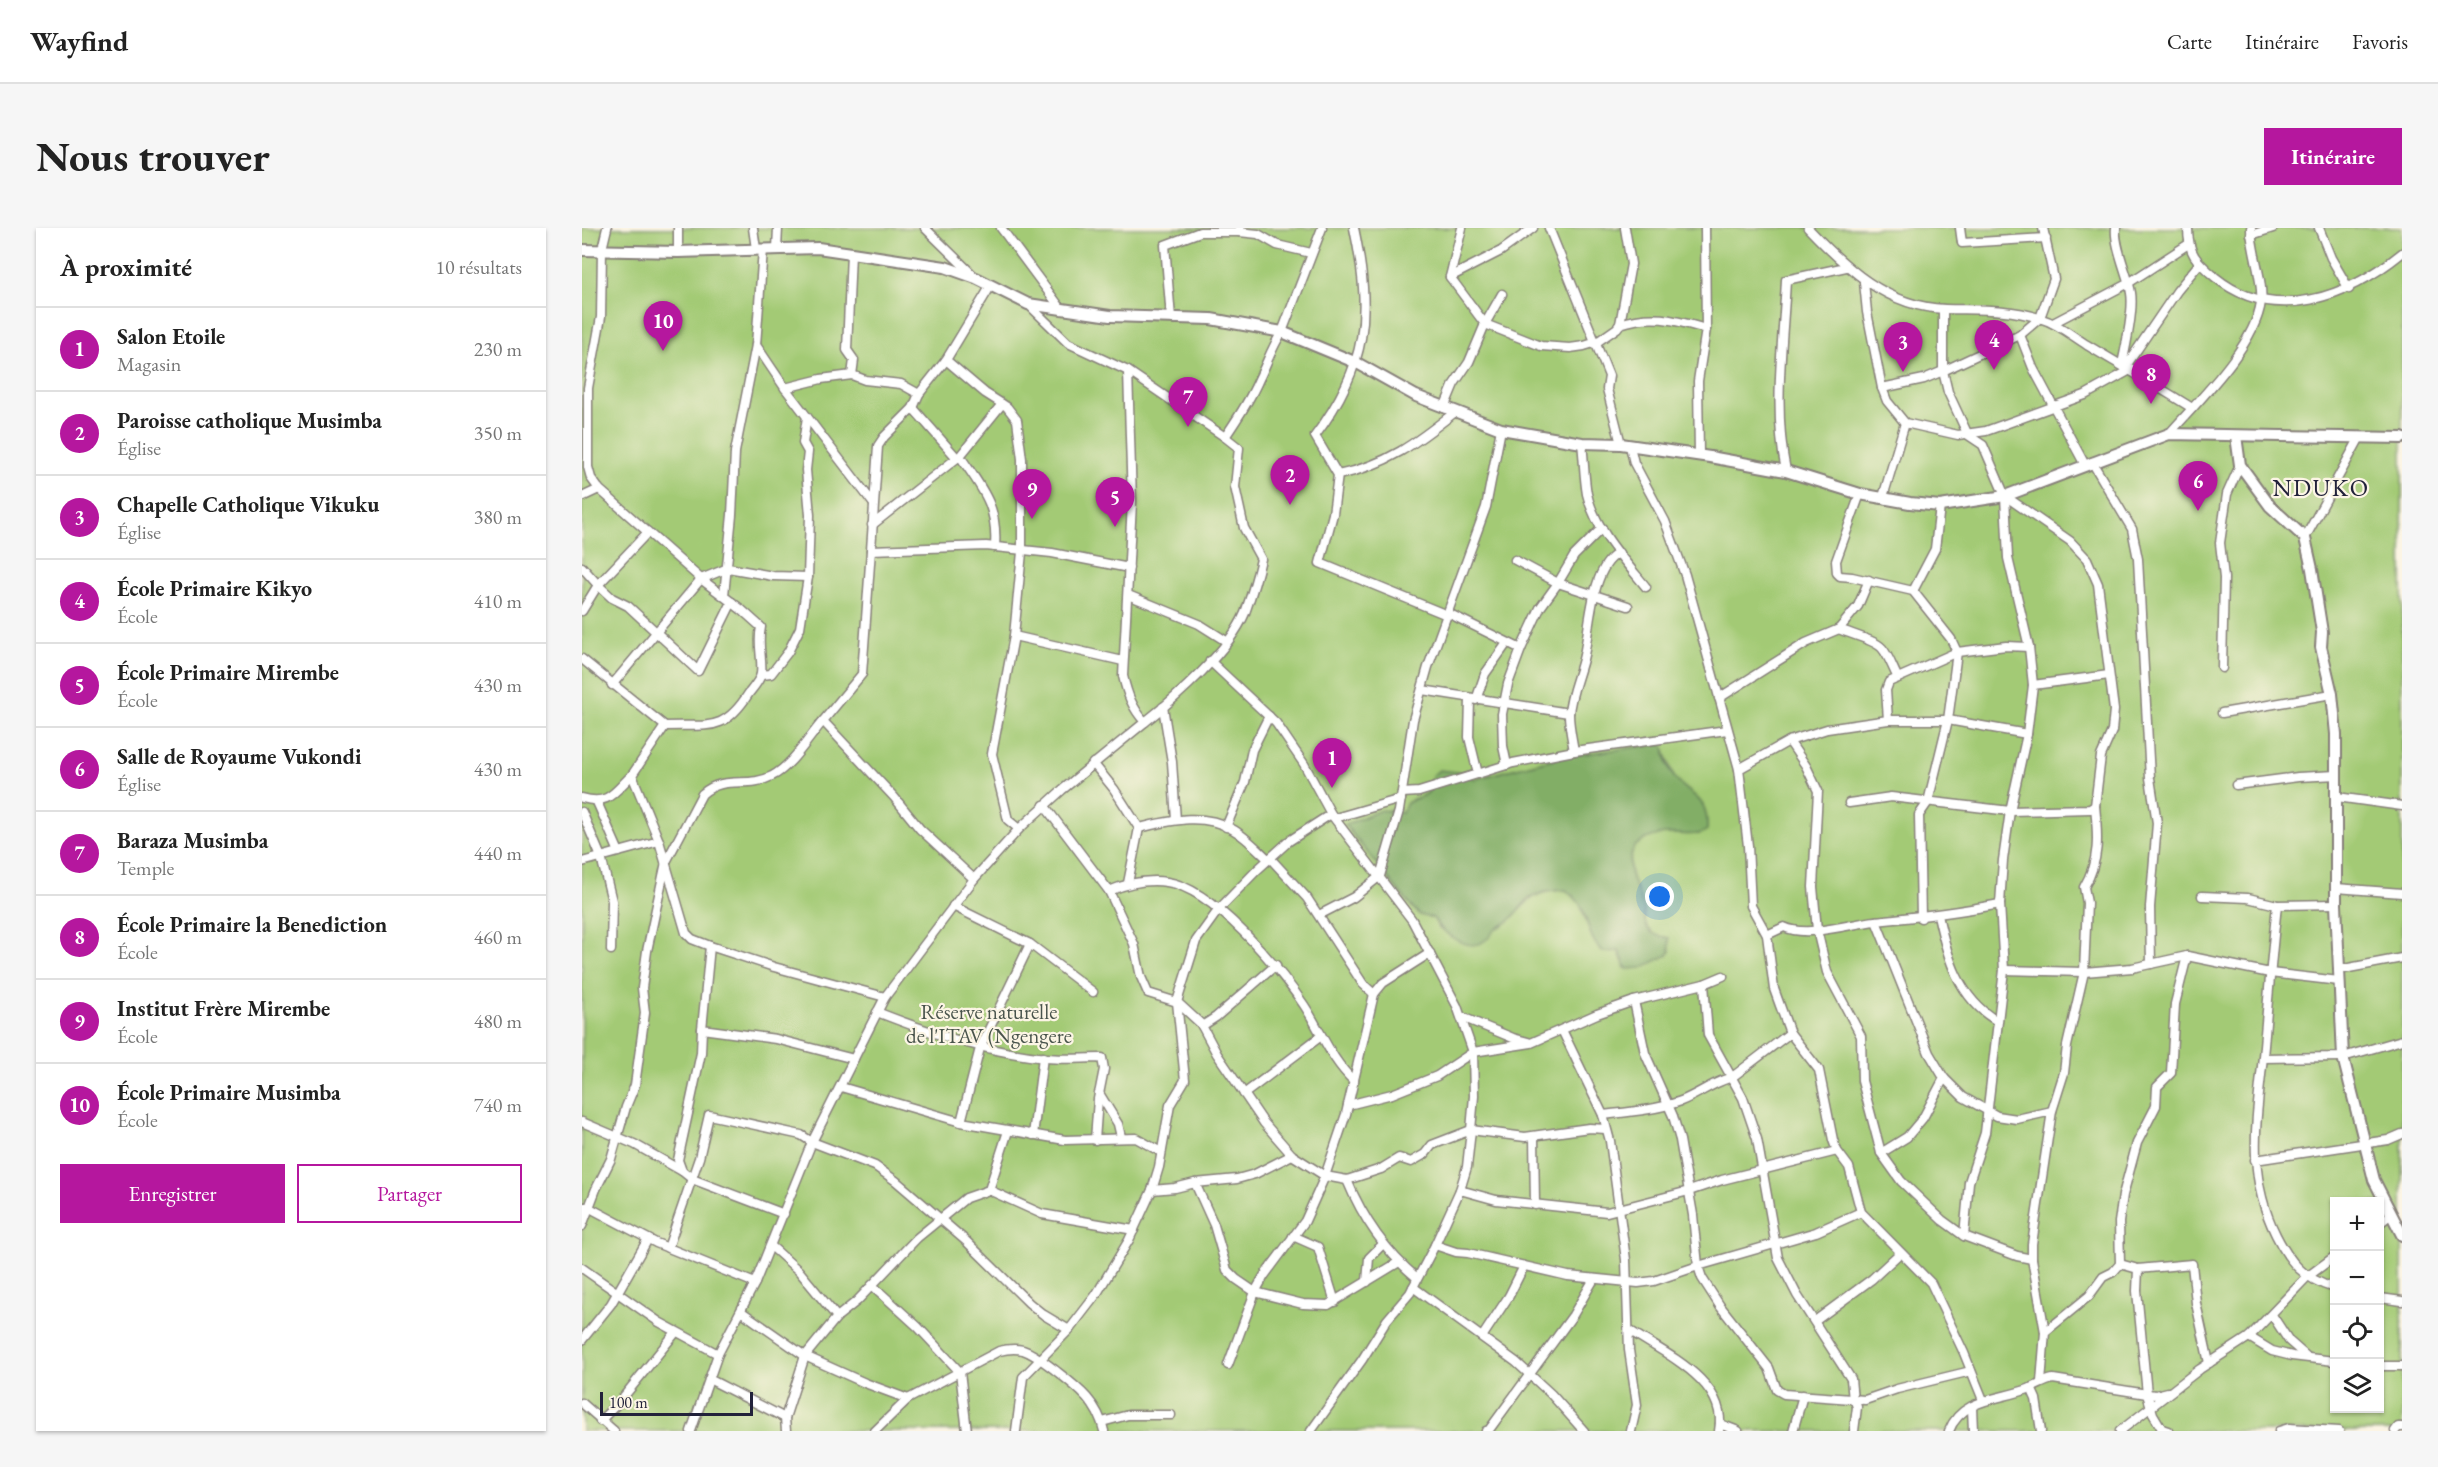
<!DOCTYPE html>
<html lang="fr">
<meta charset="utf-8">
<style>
:root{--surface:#fff;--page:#f6f6f6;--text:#222;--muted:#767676;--line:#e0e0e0;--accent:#b5179e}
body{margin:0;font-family:"EB Garamond",serif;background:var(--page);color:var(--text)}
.controls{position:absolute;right:18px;bottom:18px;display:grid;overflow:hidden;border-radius:0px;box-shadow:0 2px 4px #0004}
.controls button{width:54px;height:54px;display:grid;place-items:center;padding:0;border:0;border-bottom:2px solid var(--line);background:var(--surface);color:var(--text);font:30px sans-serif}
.scale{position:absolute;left:18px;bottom:15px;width:153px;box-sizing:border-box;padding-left:6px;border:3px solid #22223b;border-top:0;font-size:16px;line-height:21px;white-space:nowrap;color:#22223b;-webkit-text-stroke:4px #fcf5e5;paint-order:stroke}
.you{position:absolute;left:1078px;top:669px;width:21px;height:21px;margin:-15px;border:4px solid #fff;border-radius:50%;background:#1a73e8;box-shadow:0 0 0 9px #1a73e833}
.badge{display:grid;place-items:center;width:39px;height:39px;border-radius:50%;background:var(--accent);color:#fff;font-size:20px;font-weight:700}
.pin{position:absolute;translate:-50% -50px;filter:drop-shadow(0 2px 3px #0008)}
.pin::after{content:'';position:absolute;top:32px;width:21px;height:18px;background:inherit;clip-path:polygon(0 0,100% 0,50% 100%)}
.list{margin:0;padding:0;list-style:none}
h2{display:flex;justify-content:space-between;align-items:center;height:78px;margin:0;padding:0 24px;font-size:26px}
h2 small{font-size:20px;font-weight:400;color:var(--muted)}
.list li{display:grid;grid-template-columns:39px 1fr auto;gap:18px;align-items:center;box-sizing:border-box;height:84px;padding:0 24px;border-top:2px solid var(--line)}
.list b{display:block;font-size:22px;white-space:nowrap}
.list p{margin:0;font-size:20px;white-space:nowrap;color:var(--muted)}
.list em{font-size:20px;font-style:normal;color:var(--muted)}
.actions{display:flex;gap:12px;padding:18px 24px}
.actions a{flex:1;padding:14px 0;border:2px solid var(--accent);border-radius:0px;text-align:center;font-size:21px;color:var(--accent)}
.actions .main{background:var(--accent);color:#fff}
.icon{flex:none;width:33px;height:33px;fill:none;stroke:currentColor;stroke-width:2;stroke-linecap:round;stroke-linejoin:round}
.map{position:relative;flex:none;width:1820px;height:1203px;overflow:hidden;border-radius:0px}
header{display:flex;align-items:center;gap:36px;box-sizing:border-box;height:84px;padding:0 30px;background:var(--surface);border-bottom:2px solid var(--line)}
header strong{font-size:28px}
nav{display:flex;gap:33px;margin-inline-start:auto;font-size:21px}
.intro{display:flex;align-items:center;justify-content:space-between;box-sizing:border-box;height:144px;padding:0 36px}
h1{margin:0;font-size:42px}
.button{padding:15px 27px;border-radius:0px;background:var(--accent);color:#fff;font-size:21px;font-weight:700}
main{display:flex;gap:36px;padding:0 36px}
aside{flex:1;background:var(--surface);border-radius:0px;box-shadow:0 2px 4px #0004}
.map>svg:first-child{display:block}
</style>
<header>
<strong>Wayfind</strong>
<nav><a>Carte</a><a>Itinéraire</a><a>Favoris</a></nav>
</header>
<div class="intro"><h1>Nous trouver</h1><a class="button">Itinéraire</a></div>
<main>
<aside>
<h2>À proximité<small>10 résultats</small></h2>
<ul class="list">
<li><span class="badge">1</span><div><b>Salon Etoile</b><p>Magasin</p></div><em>230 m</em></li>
<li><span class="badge">2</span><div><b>Paroisse catholique Musimba</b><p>Église</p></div><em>350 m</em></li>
<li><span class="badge">3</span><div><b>Chapelle Catholique Vikuku</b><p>Église</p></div><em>380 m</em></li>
<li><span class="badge">4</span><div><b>École Primaire Kikyo</b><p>École</p></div><em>410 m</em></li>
<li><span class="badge">5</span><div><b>École Primaire Mirembe</b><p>École</p></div><em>430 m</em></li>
<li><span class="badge">6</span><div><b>Salle de Royaume Vukondi</b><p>Église</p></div><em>430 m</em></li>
<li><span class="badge">7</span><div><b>Baraza Musimba</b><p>Temple</p></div><em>440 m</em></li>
<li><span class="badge">8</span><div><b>École Primaire la Benediction</b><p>École</p></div><em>460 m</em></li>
<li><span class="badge">9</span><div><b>Institut Frère Mirembe</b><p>École</p></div><em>480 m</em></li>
<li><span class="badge">10</span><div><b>École Primaire Musimba</b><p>École</p></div><em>740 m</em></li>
</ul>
<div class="actions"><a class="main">Enregistrer</a><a>Partager</a></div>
</aside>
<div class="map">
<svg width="1820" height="1203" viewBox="0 0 1820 1203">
<rect width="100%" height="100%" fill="#fcf5e5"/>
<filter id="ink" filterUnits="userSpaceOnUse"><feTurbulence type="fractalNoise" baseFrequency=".0167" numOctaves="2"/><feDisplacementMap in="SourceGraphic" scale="12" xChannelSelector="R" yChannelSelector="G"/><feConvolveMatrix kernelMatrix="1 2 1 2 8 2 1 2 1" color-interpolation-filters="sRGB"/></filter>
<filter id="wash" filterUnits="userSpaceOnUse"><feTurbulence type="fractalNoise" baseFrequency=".008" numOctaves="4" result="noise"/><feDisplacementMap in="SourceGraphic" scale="24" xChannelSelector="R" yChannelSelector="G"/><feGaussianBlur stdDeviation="1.35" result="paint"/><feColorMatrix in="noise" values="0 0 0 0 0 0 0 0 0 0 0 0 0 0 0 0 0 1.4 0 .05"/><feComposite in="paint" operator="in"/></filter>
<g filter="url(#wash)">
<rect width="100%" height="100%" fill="#ecddb9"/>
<path fill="#a3ca75" stroke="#627658" stroke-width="1.5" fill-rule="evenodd" d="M0,0H1820V1203H0ZM1082,518C1089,548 1105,577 1117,606C1093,605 1071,602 1052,619C1041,645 1055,656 1061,678C1063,684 1062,691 1063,697L1073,707L1087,710L1043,740L1037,723L1022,724L1009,707L998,676L984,662C956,663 949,668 931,689C925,696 915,699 908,706L857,700L851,690L838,687L830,679L763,597L788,586L807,582L820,585L831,571L840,569L850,562L978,529ZM1752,974H1798V1180H1752Z"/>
<path fill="#82ae66" stroke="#526850" stroke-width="1.5" d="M1078,516L1082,518C1084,529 1085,539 1092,549C1108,570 1127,566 1125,602C1111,614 1079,595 1052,619C1041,644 1054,656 1061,678C1064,688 1060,696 1069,704C1074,708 1081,709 1087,710L1088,724L1086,727L1059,740L1045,741L1037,723L1022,724C1007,714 1007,695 1000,680C997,672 990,667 984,662C971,662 959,663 948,670C940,676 936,684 929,691C925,695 919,697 914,701C910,704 908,709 905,711C886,727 861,705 851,690L838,687L830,679L763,597L799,582L820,585L825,575C842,564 849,572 850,548L857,542L884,545L893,551L978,529Z"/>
</g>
<g filter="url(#ink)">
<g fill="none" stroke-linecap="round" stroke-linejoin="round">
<g stroke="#87807a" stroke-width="11">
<g id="minor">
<polyline points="96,0 96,24"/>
<polyline points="171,0 174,21"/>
<polyline points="343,0 392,48"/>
<polyline points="419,0 480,82"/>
<polyline points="658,0 657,4 676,6 695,17 729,25"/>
<path d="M772,0C790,86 786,137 733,208L756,247L751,286L738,335L865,387"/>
<path d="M880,0L868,49L903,96L959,118L988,120L1002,118L1015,114L1035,100L1038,96C1070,85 1092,92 1124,101"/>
<polyline points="967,0 1027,148 1025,161 1039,216"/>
<path d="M1226,0C1263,39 1305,79 1363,81C1395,82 1426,80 1457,90C1475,95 1489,107 1505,117C1540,138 1575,158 1610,180"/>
<polyline points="1378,0 1380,15 1464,10"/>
<path d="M1534,0C1532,18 1546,47 1549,65C1552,82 1544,118 1540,136"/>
<path d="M1606,0C1606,25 1614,33 1633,49C1693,98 1767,68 1820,25"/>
<polyline points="1737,0 1749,30 1767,61"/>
<polyline points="1669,7 1691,0"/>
<polyline points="195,21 196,0"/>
<polyline points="269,25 265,122 272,132 270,147"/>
<polyline points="868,49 919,23 951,0"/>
<polyline points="1282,54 1285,84 1300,160 1305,173 1323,195 1376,207 1404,203 1503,167 1550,141"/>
<polyline points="408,59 364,132 337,166 331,180 302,209 296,218 289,322 404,318 470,325 547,340"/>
<polyline points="1361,81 1361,143 1366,164 1386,207 1401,217 1423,268 1426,330 1447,419 1451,457 1445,506 1428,583 1421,632 1418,676 1422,742 1403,905 1387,954 1382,1008"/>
<polyline points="589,90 583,17 618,4 657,4"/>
<polyline points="1471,95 1545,56 1605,17"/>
<polyline points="1038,96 1049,36 1043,0"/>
<polyline points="1438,107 1451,140 1503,237"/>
<polyline points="174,117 203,160 291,275"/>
<polyline points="364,132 403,165 425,179 435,192 440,231 440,324 432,408 410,526 426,592 437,601"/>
<polyline points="1544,138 1595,63 1617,36"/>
<path d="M546,143L643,209C656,190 668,172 677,151C685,135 690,119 700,104L740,0"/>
<polyline points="203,160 239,151 270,147 283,152 319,156 337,166"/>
<polyline points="1300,160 1342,151 1361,143 1438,107 1458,90 1472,51 1461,0"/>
<path d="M331,180L375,230L378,228C400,261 416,277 413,319"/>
<polyline points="862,180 872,156 887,134 903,96 920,66"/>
<path d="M1587,206C1617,172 1673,118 1679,74C1682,54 1669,22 1669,0"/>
<path d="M1000,215C1002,231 1002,249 1005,266C1013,301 1042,332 1064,359"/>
<polyline points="1048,218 1052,235 1083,293 1103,347 1157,541 1166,618 1169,678 1185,707 1192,761 1208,805 1237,842 1251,912 1255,923 1267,939 1279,984 1349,1055 1382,1125 1401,1172"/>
<polyline points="1117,227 1116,153 1124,101 1123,0"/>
<polyline points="378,228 420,176"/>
<polyline points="1510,234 1550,301 1556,331 1568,550 1575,595 1568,679 1569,736"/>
<path d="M1204,243C1191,180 1201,116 1204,52L1264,39"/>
<path d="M756,247C805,237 834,215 873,184"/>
<polyline points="1278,266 1254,333 1255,345 1258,348 1270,349 1331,363 1369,411 1375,424 1366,492 1346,574 1337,587 1339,690"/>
<polyline points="1423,268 1488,313 1505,331 1516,356 1532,482 1530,503 1519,528 1513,578"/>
<polyline points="0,269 17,261"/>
<polyline points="1301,269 1323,195"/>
<polyline points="290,297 375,230"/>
<polyline points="1723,310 1778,209"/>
<polyline points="289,322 280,446 241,493 312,569 338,601 392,651"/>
<polyline points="933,332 976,355 1046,378"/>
<polyline points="0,339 16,357 30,370 46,378 116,443 150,374"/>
<polyline points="1331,363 1353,321 1358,278"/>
<polyline points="142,367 150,287 153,224 174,117 181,21"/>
<polyline points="546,367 617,396 644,413"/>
<polyline points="0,383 16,357 66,304"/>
<polyline points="866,385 939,421"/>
<path d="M1257,401C1268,406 1293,412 1300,420C1307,428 1311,441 1316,450L1307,454L1304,462L1306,492"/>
<polyline points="432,408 541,433"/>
<path d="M0,431L83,498C126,496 141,506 167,465C171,460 178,452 179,446C181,431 175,417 179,399L160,382L119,351L17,261L9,250L6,239V160L19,89L20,21L25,0"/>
<polyline points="628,433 694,495 722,536 749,586 830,692 875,778 891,824 892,868 889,902 885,939 878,962 853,1017 828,1065 805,1092 780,1132 729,1203"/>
<polyline points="1640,440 1642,350 1638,315 1645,266 1658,237"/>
<polyline points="179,447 189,446 206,424 218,400 226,349 228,287 224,242 226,224 221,215 225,189"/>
<polyline points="1316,450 1375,424 1424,418 1447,419"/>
<polyline points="30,457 119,351 146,340 191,348 226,349"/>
<polyline points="1451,457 1527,447"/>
<polyline points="840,462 987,485"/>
<polyline points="1137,470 1224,415 1257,401 1276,378 1287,352"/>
<polyline points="888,471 887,509 896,546"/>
<polyline points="894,472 903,446 925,415"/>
<polyline points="581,479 590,534 594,592"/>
<polyline points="1640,485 1750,466"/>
<path d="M563,494C595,469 647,423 663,385C669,368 675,349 679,331L662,300L653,259L657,220L643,209"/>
<polyline points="1207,513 1224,538 1236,563 1231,659 1235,702 1245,744 1279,808 1280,853 1299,925 1319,953 1360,992 1382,1008 1435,1028 1450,1031"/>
<path d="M992,523C990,511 987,498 987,486C988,466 998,446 1002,427C1008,400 1009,338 1037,325"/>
<polyline points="511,535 532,561 557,600 546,655"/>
<polyline points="925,537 921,518 920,486 926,456 939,421 958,380 976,355 992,328 1020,300"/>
<polyline points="1157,541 1207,513 1245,501 1306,492 1366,492 1445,506"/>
<polyline points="1654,557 1716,549 1755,547"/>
<polyline points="820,565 837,564 931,535 992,523 1145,502"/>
<polyline points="1755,569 1820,578"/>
<path d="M0,570C27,578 32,564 50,547"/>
<polyline points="15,574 37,624"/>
<path d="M1267,575L1309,569L1428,583L1508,581L1513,578C1516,608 1518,632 1502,659L1505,675L1502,744L1485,818L1482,845L1470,883L1450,1016V1031L1463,1104L1459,1154"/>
<polyline points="462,577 527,663 552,716 559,749 566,765 595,774 619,796 635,826 682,895 710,927 743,948 765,952 799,941 817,930 829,934 843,926 850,917 889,902 943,909 1007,900 1024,901"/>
<polyline points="0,584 19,629 30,673 29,722"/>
<polyline points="753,590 819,571"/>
<polyline points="644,599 663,554 670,522 687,488"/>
<path d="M557,600C588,593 620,584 650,601C663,608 675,621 686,631"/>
<polyline points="77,613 104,705 110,711 128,718 120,801 194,811 272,831"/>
<polyline points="688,630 725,670 781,756 792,766"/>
<polyline points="0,634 77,613 50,547 83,498"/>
<polyline points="1754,660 1820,665"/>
<path d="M527,663C546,655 564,651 585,654C631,660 697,740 722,777C739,803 749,832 772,853"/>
<polyline points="1620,668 1666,670 1695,677 1754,676"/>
<path d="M1695,677C1690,724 1686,771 1682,818C1676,886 1662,943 1694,1007C1708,1035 1722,1051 1752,1060"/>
<polyline points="371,678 448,716 511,764"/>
<polyline points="737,687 772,669 798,648 817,583 831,492 846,439 904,279 919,201"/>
<path d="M1356,687C1365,728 1376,770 1415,793"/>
<polyline points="1294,693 1347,825 1362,850 1381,869 1415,888 1435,891 1470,883"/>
<path d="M1185,707L1202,699C1225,710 1267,696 1293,693C1335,689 1376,684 1418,676"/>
<polyline points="128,718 192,739 303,769"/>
<polyline points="1422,742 1502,744 1550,740 1605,728 1688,745 1757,753"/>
<polyline points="1756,742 1820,730"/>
<polyline points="1122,756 1126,807 1161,870 1175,911 1196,1030 1215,1067 1269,1151 1271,1172"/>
<polyline points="1052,773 1063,825 1091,888 1098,912 1111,987 1116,1038 1120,1050 1138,1078 1187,1140 1195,1162 1202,1166 1283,1172 1315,1161 1389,1143"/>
<path d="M295,784C351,806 404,824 464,830C483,832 501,830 520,830L522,841L516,871L513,912"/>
<polyline points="880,789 931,810 946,814"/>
<polyline points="620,798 634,789 694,737"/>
<polyline points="120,801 119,825 96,932 100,943 110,951 202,986"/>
<polyline points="980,802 1021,887 1028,913 1044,1032 1047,1122 1055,1177 1049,1203"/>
<polyline points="1681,830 1761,829 1820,812"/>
<polyline points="259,859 379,894 483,912 554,910 579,924"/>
<polyline points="517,865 536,896 539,909"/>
<polyline points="662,866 739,808"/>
<polyline points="766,877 810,866 855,848 891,824 949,815 1015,786 1052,773 1122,756 1141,748"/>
<path d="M1021,887C1047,884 1074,882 1099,873C1115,867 1137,851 1149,850L1208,805"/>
<polyline points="0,894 52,916 100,943"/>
<polyline points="379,894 398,820 448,716"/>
<polyline points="451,907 461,829"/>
<polyline points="952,908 953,977"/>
<polyline points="1299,925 1325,909 1341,890 1362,850"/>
<polyline points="1673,932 1806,912 1820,906"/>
<path d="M765,952C781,991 803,1023 835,1050"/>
<polyline points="613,955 632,997 645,1042 654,1051 673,1064 721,1076 746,1077 817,1034"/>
<polyline points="407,962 426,903"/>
<polyline points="570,962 593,960 613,955 655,951 673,946 710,927"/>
<polyline points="878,962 914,972 1025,984 1107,963 1140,952 1255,923"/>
<polyline points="0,979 6,979 74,1015 173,1055"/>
<polyline points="1798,995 1808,987"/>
<path d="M0,998L14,961L29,931L44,879L53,857L63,785L60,760L65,723L84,634L120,566C142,546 166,561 190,548C209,539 227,509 241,493"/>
<polyline points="711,1008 736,1019 753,1074"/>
<polyline points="853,1017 874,1024 886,1025 986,1048 1056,1055 1072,1053 1116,1038 1234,1004 1279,984"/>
<polyline points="189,1018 217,1043 255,1089"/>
<polyline points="86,1020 117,930 127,887 219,907 230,914 293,938 314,953 384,1013 447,1075 462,1087 487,1102"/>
<polyline points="1538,1036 1556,1041 1610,1036 1614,1075 1627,1135"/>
<polyline points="0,1040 77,1094 136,1126"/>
<polyline points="1556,1041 1555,1063 1565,1166 1571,1186 1580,1201 1586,1203"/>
<polyline points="785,1054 787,1030 801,1016"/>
<polyline points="290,1057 336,1099 378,1144 385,1203"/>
<polyline points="831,1059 934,1134 969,1166 1002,1203"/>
<polyline points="1798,1070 1820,1073"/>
<polyline points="160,1084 223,1128 283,1155 326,1171"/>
<polyline points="1690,1087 1707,1113 1724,1128"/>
<polyline points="1233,1093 1290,1051 1318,1025"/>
<path d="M1047,1102C1081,1125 1147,1153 1137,1203"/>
<polyline points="1463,1104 1507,1068 1521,1049 1531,1044 1538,1036 1537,994 1541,967 1555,915 1574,878 1575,859 1589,845 1593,776 1605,728"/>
<polyline points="900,1109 927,1068 942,1038"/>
<polyline points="1667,1109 1690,1123 1710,1128 1752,1133"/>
<polyline points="0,1112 29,1076 66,1011"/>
<polyline points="646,1137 673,1064 682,1048 723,993 743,948 764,886 792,766 801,755 848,725"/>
<polyline points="1798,1138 1820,1138"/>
<polyline points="127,1151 203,1190"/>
<polyline points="1449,1160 1454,1171 1459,1203"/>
<polyline points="0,1175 32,1203"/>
<polyline points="1390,1179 1391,1203"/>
<polyline points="18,1193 39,1172 94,1104"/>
<polyline points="520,1194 546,1187 589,1187"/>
<polyline points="1138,1196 1156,1203"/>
<path d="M109,1203L136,1126L173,1055L230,914L303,769L392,651L437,601L480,562L563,494C550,480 545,465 541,448L550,274L546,143L486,115L446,76"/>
<polyline points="204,1203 203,1190 223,1128 255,1089 275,1073 335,1010 384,970 407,962 460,986 552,1002"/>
<path d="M293,1203L326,1171L417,1123C425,1121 432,1120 441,1122C453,1126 462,1134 473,1142C495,1159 516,1174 522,1203"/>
<polyline points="434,1203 441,1149 487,1102 514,1067 547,1012 570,962 577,939 588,877 603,852 595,774 614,713 637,681 675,642 707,613 749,586"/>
<polyline points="904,1203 907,1202 991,1087 1012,1051"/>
<polyline points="1211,1203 1221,1167"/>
<polyline points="1272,1203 1275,1179 1273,1173"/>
<path d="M1367,1203C1380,1169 1420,1172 1449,1160C1457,1157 1462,1153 1471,1151L1565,1166L1574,1167L1586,1164"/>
<polyline points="1538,1203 1618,1141 1667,1109 1725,1049 1752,1029"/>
<polyline points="1697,1203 1707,1200 1757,1203"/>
<polyline points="1813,1203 1816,1199 1820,1199"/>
</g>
</g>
<g stroke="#87807a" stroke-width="14">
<g id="tertiary">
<polyline points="0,22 96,24 236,20 363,39 394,50 446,76 528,88 629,91 700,104 775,135 834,168 919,201 1000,215 1039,216 1128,229 1204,243 1278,266 1328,275 1358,278 1423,268 1587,206 1820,210"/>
<polyline points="1654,208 1658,237 1688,278 1723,310 1730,341 1740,404 1739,419 1750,466 1754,506 1754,676 1761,829 1792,952 1820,1007"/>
</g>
</g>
<use href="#minor" stroke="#fff" stroke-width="8"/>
<use href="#tertiary" stroke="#fff" stroke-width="10"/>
</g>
</g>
<g text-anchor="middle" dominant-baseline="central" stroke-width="4.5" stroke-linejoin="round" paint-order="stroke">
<g font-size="21" fill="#49544c" stroke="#fcf5e5">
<text x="407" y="783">Réserve naturelle<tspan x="407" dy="24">de l'ITAV (Ngengere</tspan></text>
</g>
<g font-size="24" letter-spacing="1.5" fill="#22223b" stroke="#fcf5e5">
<text x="1739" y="259">NDUKO</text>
</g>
</g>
</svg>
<div class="controls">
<button>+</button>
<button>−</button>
<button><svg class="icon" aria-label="locate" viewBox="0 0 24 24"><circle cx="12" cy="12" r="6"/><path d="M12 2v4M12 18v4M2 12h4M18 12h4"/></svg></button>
<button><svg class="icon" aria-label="layers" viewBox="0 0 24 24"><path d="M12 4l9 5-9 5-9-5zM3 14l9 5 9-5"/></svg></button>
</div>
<div class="scale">100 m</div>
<div class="you"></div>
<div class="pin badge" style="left:750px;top:560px">1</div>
<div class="pin badge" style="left:708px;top:277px">2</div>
<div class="pin badge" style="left:1321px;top:144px">3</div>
<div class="pin badge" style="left:1412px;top:142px">4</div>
<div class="pin badge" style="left:533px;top:299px">5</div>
<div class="pin badge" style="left:1616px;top:283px">6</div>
<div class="pin badge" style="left:606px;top:199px">7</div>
<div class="pin badge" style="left:1569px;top:176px">8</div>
<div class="pin badge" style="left:450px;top:291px">9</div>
<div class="pin badge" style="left:81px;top:123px">10</div>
</div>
</main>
